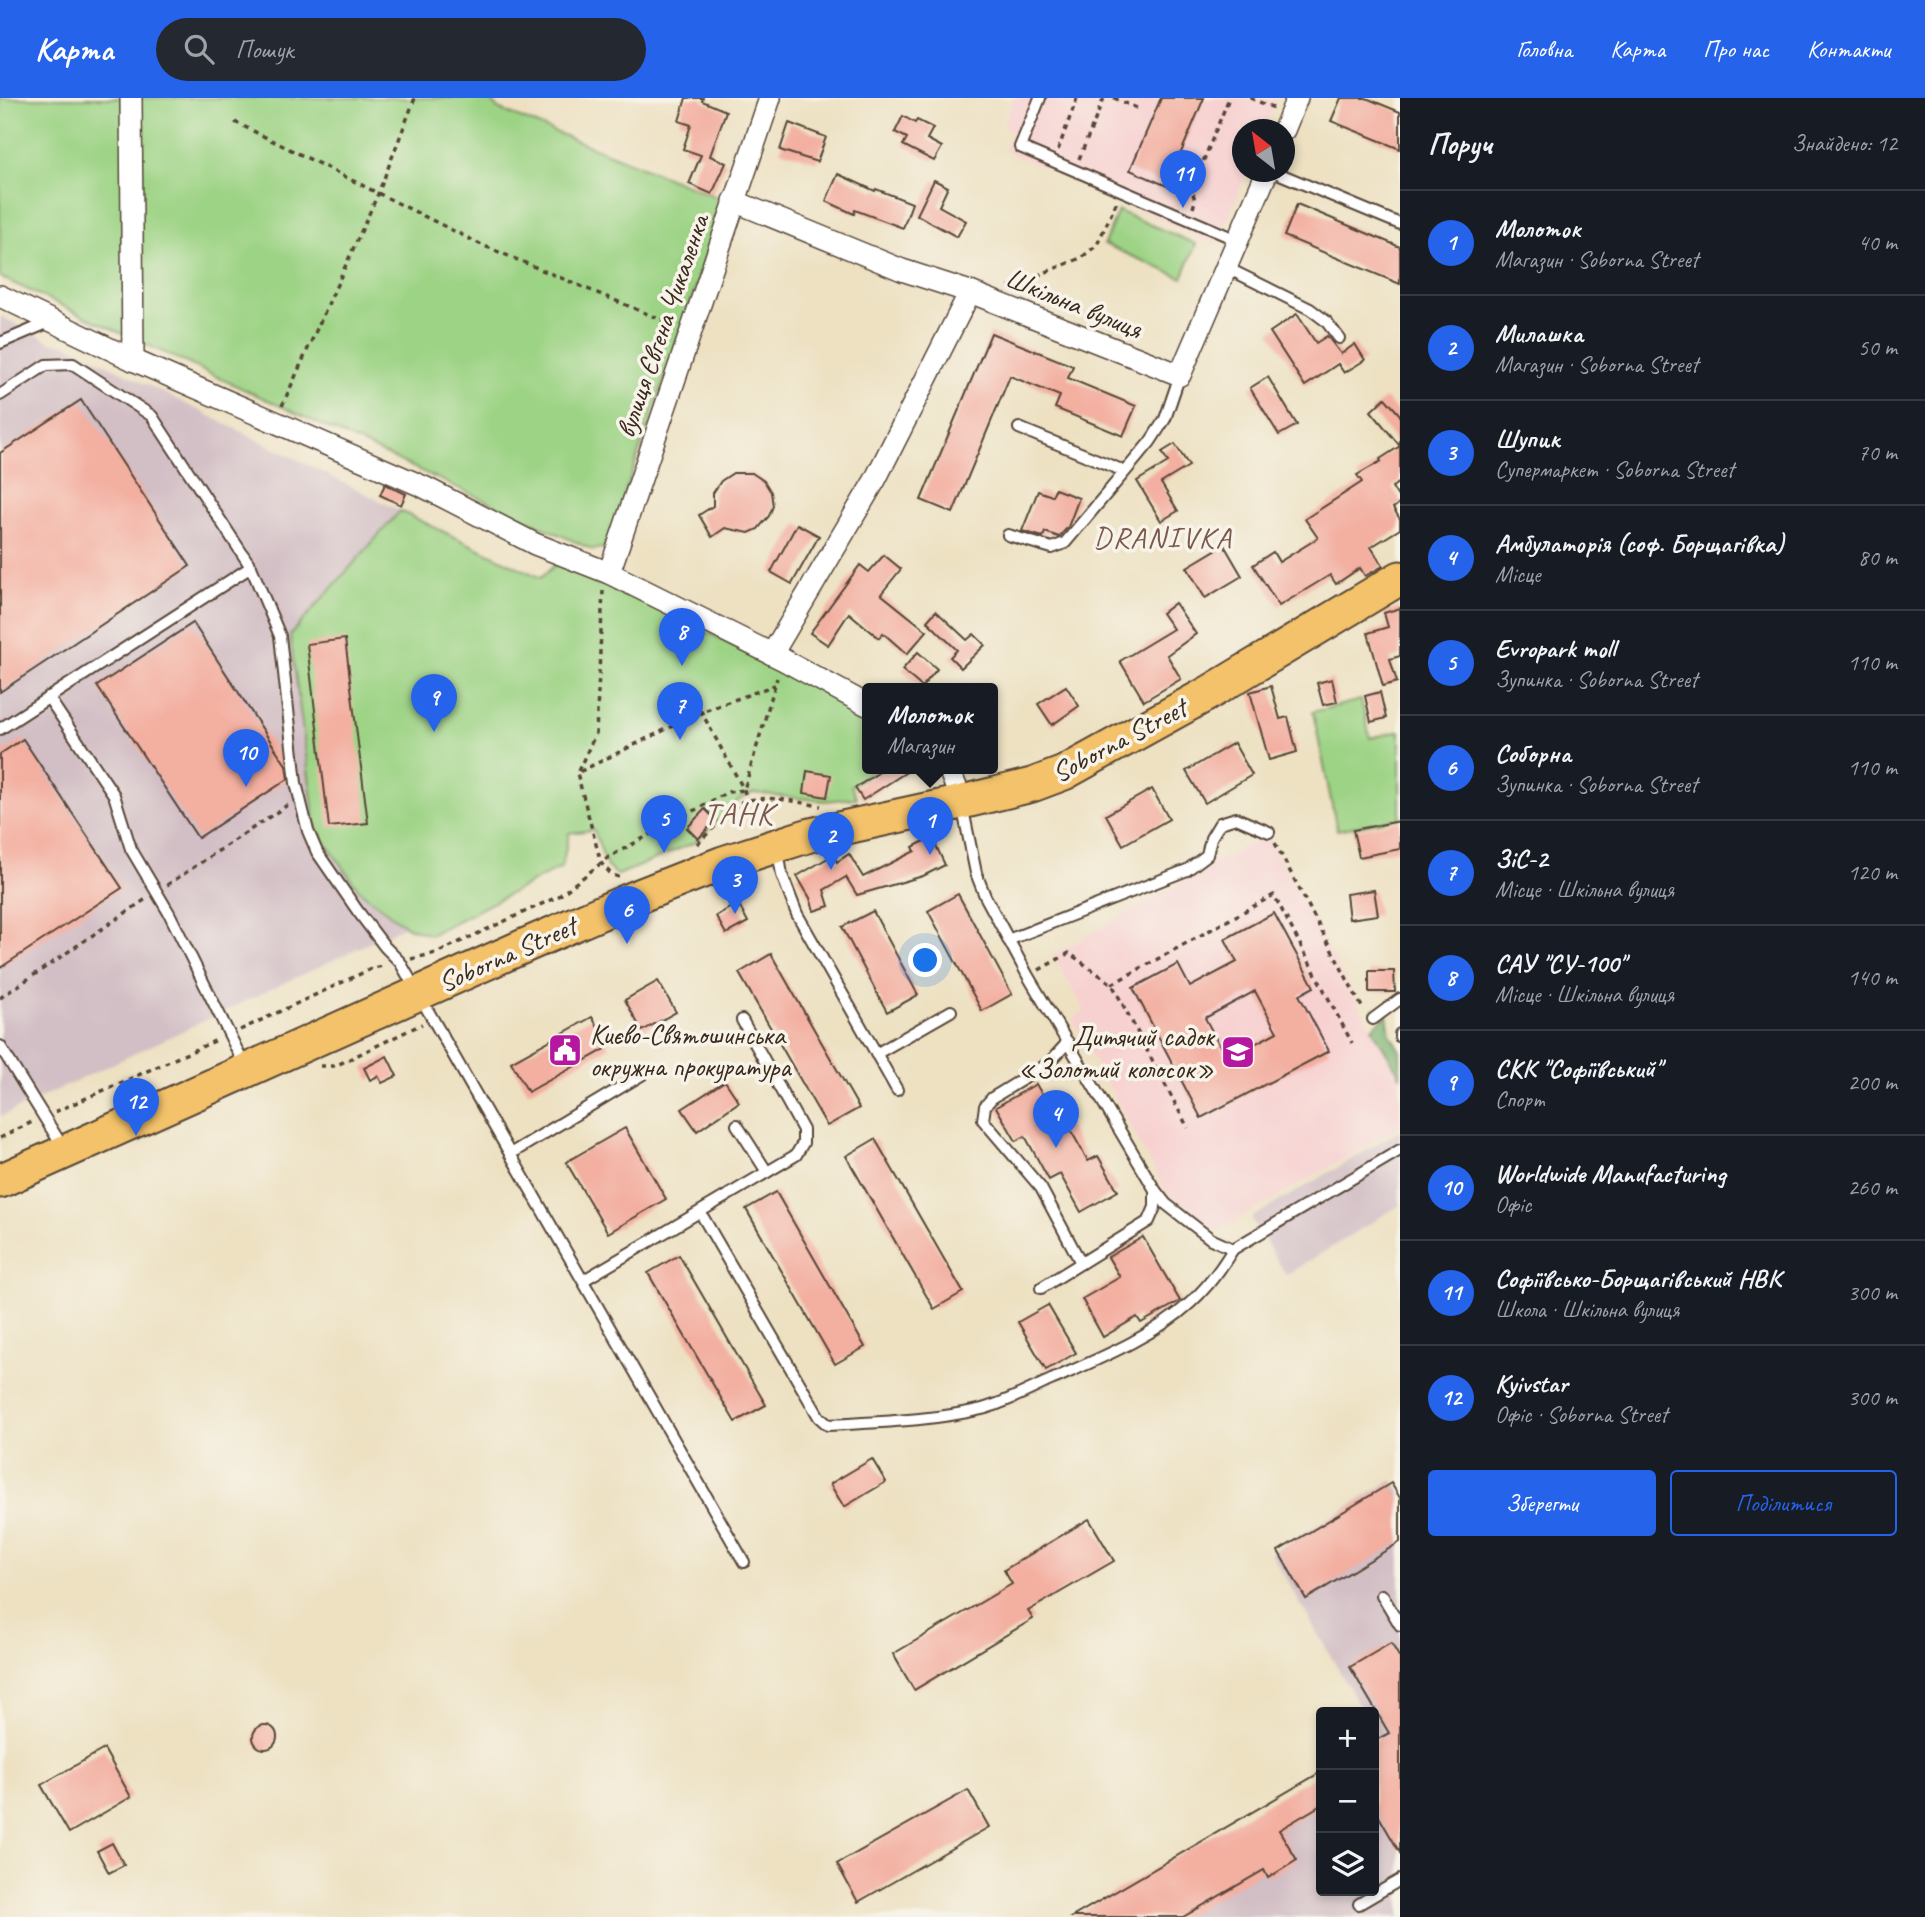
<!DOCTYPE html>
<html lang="uk">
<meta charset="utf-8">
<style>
:root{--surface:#171b24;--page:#242831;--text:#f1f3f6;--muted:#9ea1a6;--line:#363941;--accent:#2563eb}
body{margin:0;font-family:Caveat,sans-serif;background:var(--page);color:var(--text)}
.controls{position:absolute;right:21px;bottom:21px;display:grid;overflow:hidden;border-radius:7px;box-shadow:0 4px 10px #0003}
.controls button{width:63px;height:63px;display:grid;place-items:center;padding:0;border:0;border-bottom:2px solid var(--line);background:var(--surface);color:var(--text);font:35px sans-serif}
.compass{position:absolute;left:1232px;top:21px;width:63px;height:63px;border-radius:50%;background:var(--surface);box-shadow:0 4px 10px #0003;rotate:329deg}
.you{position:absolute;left:926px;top:863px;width:24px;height:24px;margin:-18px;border:5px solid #fff;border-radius:50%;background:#1a73e8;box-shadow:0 0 0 10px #1a73e833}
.badge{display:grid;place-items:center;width:46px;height:46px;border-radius:50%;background:var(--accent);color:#fff;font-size:23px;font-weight:700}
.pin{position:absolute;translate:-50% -58px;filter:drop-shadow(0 2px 4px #0008)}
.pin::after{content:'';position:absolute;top:37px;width:24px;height:21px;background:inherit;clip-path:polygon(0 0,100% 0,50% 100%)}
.popup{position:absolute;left:862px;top:585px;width:136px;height:91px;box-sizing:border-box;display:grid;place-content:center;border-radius:7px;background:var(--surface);filter:drop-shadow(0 2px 5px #0005);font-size:23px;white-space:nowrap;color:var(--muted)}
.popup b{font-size:26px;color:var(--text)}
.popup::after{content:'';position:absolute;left:50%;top:100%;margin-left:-14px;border:14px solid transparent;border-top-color:var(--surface)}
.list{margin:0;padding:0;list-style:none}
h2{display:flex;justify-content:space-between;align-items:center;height:91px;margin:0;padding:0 28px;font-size:30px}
h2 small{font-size:23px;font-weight:400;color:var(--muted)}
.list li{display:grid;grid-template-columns:46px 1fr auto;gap:21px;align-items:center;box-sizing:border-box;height:105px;padding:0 28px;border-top:2px solid var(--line)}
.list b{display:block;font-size:26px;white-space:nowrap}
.list p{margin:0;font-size:23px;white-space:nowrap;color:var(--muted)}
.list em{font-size:23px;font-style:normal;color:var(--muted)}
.actions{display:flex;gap:14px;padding:21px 28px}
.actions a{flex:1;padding:16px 0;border:2px solid var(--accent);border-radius:7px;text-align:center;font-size:24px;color:var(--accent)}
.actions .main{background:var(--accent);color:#fff}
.icon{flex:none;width:38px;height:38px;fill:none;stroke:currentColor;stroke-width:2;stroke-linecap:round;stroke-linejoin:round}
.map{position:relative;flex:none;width:1400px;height:1819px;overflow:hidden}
header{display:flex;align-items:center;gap:42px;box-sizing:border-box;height:98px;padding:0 35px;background:var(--accent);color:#fff}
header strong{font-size:33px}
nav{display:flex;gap:38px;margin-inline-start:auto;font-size:24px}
.search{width:490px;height:63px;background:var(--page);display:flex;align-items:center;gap:18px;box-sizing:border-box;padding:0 24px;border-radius:38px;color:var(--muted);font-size:26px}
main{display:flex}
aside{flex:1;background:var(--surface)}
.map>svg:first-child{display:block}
</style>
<header>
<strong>Карта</strong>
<div class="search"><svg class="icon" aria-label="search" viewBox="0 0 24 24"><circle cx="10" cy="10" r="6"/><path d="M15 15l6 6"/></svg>Пошук</div>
<nav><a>Головна</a><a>Карта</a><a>Про нас</a><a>Контакти</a></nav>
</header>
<main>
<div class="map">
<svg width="1400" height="1819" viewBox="0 0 1400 1819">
<rect width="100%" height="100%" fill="#f7f3e8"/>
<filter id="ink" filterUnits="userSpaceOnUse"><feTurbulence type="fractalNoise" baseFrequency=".0143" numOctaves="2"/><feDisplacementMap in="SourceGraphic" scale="14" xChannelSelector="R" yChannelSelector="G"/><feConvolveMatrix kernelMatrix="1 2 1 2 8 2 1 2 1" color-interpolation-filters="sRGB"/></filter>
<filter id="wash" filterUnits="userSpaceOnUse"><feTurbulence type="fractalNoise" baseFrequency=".00686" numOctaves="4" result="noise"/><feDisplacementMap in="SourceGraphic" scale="28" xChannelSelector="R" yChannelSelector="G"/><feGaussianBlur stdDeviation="1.57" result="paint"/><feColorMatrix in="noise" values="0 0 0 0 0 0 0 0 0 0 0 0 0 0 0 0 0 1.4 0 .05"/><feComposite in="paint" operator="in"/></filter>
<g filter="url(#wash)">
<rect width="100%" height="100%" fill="#ede1c2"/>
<g fill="#f7d0d0">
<polygon points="1014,0 1277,0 1265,31 1242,32 1242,74 1247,74 1217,147 1004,52 1012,34 1003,29"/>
<polygon points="1267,736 1363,915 1400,977 1400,1028 1218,1133 1166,1094 1072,921 1085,913 1053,857"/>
</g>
<g fill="#d2bec5">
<polygon points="0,218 53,245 66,246 400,413 290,537 359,792 405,828 0,1019"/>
<polygon points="1400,1033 1400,1107 1286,1177 1251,1120"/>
<polygon points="1392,1382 1400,1394 1400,1819 1072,1819 1321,1674 1321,1793 1374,1793 1374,1643 1378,1641 1374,1633 1374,1614 1363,1614 1271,1455"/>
</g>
<g fill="#9cd384" stroke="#6c7e51" stroke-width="2">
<polygon points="0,0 489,0 498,11 724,102 682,231 606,449 593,452 0,179"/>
<polygon points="1118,113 1196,146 1182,180 1104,146"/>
<polygon points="400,413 541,480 556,466 614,487 844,604 867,620 867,671 877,671 851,688 857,700 825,703 753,695 739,702 696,744 618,777 607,769 594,732 569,735 562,769 430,837 405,828 359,792 316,731 290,537"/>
<polygon points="1361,602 1370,640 1400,633 1400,720 1337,732 1313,614"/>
</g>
<polygon fill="#7db572" stroke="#5c7048" stroke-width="2" points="1387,917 1390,936 1400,953 1400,977 1372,930"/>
<g id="blocks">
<g fill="#f3afa0" fill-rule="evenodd">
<polygon points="686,0 703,0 702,3 726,13 710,58 726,65 712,96 689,86 701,57 683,51 691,27 679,23"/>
<polygon points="1161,0 1204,0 1167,88 1130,72"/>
<polygon points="1341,0 1366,0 1400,14 1400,51 1331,23"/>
<polygon points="903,18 915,25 917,22 933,30 927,41 942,49 934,63 903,47 907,40 895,34"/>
<polygon points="789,25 826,39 817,64 780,52"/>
<polygon points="838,76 875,93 876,91 912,105 903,130 855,112 854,116 826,103"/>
<polygon points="934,82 948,89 939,108 966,123 957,139 917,117"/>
<polygon points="1297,106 1400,149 1400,186 1284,138"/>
<polygon points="1297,216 1316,245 1327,238 1341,256 1355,246 1365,262 1344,275 1338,266 1305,288 1270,234"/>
<polygon points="991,235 1073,268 1068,280 1136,308 1123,338 1055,310 1060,298 1010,278 953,415 921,402"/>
<polygon points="1268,279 1297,327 1279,337 1250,290"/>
<polygon points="1385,300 1400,317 1400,384 1392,389 1400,402 1400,405 1393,410 1400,421 1400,431 1371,449 1383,468 1365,478 1360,470 1336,486 1330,477 1279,508 1253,467 1273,454 1279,464 1318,440 1305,421 1362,384 1357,377 1381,363 1380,361 1400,348 1371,313"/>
<polygon points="81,302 190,468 0,594 0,355"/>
<polygon points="1175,346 1189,368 1161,385 1178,413 1161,423 1137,383 1168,364 1162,354"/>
<polygon points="733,375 752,375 764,383 771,394 773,408 769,418 758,431 749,435 725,430 712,439 699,417 713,408 713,395 721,383"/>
<polygon points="385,386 406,396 401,407 380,397"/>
<polygon points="1055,391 1079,400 1068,429 1059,439 1045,434 1043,439 1022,433 1038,393 1052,398"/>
<polygon points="797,426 819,438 792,486 771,474"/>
<polygon points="1224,447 1242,478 1205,500 1187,469"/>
<polygon points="884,457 901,471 881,496 927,533 907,556 883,535 879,540 849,515 828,547 810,535 860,467 869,474"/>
<polygon points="1175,505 1196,536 1167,557 1181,581 1144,603 1120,563 1173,531 1162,515"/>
<polygon points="1400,510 1400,558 1390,561 1397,584 1383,588 1368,535 1388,529 1384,515"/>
<polygon points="936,513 967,542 974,536 985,547 961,570 950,559 957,552 927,523"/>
<polygon points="193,525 286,667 288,681 198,740 97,588"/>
<polygon points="345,541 368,725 329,729 307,546"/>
<polygon points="918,554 937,571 922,589 902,572"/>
<polygon points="1332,581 1337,604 1323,607 1317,585"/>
<polygon points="1066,588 1079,608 1052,627 1038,606"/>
<polygon points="1271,588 1280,621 1288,619 1297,654 1269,662 1250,594"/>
<polygon points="1380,594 1386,620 1371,624 1365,598"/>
<polygon points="23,641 122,790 0,870 0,656"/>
<polygon points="1234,645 1252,677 1205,705 1186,673"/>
<polygon points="884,671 911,671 863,702 855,690"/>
<polygon points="807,673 831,677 827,699 804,695"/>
<polygon points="1152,691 1169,721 1123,747 1106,717"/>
<polygon points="705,711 716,722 698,741 687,730"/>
<polygon points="1400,723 1400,751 1359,759 1353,732"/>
<polygon points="932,739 945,767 923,778 857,797 846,779 824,792 829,808 814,813 810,800 797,778 833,757 837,764 849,756 863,779 915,753 913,749"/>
<polygon points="1374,792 1378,817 1349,821 1346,796"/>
<polygon points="958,796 1012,896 982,913 928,813"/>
<polygon points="738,805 748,824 726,836 716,818"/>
<polygon points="873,813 918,897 887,914 842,829"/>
<path d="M1274,815L1314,889L1299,897L1329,953L1201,1020L1133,890L1178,866L1190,889L1237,864L1225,841ZM1255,893L1277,934L1227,961L1205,920Z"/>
<polygon points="771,856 859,1010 827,1028 739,875"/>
<polygon points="1369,873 1394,873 1395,894 1369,894"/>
<polygon points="658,883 676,914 642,933 625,902"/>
<polygon points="592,919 609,949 528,994 511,964"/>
<polygon points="387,958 397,978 382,985 378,978 370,982 364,970"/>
<polygon points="725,983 739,1004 697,1033 682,1011"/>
<polygon points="1036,986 1058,1025 1065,1022 1088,1063 1098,1058 1118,1093 1081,1114 1060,1076 1049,1082 1025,1038 1016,1043 996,1009"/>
<polygon points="625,1030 666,1101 608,1135 566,1064"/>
<polygon points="875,1041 963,1194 934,1211 846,1058"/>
<polygon points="776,1094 865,1249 835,1266 746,1111"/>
<polygon points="1143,1139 1180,1203 1141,1225 1137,1219 1103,1239 1082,1201 1120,1179 1108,1159"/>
<polygon points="679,1157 766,1307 735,1324 648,1175"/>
<polygon points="1048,1207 1076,1255 1046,1272 1018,1224"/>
<polygon points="872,1361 886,1384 844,1409 830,1386"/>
<polygon points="1391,1385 1400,1400 1400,1444 1306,1501 1278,1453"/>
<polygon points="1089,1421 1114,1463 1028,1513 1033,1521 914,1592 893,1556 1012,1486 1004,1472"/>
<polygon points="1391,1545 1400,1560 1400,1755 1374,1710 1374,1643 1389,1635 1350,1569"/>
<circle cx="265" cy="1639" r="12"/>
<polygon points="104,1651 131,1699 69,1735 41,1687"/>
<polygon points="1321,1674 1321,1707 1279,1732 1297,1762 1268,1780 1264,1772 1183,1819 1072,1819"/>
<polygon points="968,1692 989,1729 858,1804 837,1766"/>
<polygon points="112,1745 124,1767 109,1775 97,1753"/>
</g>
</g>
</g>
<g filter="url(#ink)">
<use href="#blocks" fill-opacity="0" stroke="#564537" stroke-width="2"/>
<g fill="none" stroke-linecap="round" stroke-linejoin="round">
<g stroke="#564537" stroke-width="14">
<g id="service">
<polyline points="1040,0 1020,49 1237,142"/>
<polyline points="1275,74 1400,126"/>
<polyline points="1225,169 1310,211 1326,223 1339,240"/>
<polyline points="0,245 52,223"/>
<polyline points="0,297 46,267 73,266 152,318 251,469 0,631"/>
<polyline points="1019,330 1124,373"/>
<polyline points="1008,437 1052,450 1065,445 1150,344 1165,321 1180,277"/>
<polyline points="251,469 280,538 296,685 308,733 317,754 357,812 385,849 400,864 744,1464"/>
<polyline points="48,599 114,697 131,751 169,815 246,970"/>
<polyline points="962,707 976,775 985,798 1028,878 1155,1092 1166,1106 1211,1141 1233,1151 1400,1052"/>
<polyline points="778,753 782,777 797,816 897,992"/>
<polyline points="1008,842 1187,772 1207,757 1211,740 1220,725 1236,720 1269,734"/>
<polyline points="1373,921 1400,901"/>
<polyline points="1400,936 1400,939"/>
<polyline points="1068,944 1049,965 992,1000 985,1008 983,1022 1041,1090 1081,1165"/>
<polyline points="0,948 64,1051"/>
<polyline points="876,956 951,913"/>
<polyline points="737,1027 767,1074"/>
<polyline points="510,1056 643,976"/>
<path d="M700,1114L819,1319L828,1327C879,1324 931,1323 982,1311C1005,1305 1029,1292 1051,1282C1096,1262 1153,1239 1190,1205C1208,1189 1221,1171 1233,1151"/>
<polyline points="584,1182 796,1057 803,1045 803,1032 742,922"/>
<polyline points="1041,1190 1149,1123 1155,1109 1155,1092"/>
<polyline points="1382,1497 1400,1527"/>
<polyline points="1359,1806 1400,1782"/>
</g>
</g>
<g stroke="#564537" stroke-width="24">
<g id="minor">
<polyline points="131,0 133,262"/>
<polyline points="1284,32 1297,0"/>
<polyline points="734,103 902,172 970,194 1180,277 1267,74"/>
<polyline points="0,198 133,262 424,389 535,446 609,475 782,561 867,607"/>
<polyline points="609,475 770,0"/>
<polyline points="772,556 875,382 970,194"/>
<polyline points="949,671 962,704"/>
</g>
</g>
<g stroke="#564537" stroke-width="37">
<polyline id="primary" points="0,1083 524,848 639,798 723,765 810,737 962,704 1032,687 1064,675 1207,596 1400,480"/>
</g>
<g stroke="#564537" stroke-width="3.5" stroke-dasharray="5 5" stroke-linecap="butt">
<polyline points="1114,0 1139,11"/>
<polyline points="1250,0 1274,10"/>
<polyline points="235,24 482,147 674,227"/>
<polyline points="1058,52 1077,0"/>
<polyline points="1079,61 1104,0"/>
<polyline points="1193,110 1195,103 1192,91 1229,0"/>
<polyline points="1009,189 1081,160 1097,147 1117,103"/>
<polyline points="282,308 378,96 415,0"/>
<polyline points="686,586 744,692 754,728"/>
<polyline points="578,673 596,635 603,493"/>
<polyline points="1275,745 1363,911"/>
<path d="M697,746L739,705C765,695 795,704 821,708"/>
<polyline points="619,779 612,777 601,765 577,675 701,614 775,587"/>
<polyline points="167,787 289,706"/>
<polyline points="411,861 436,855 559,798 609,759 728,694 744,692 777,580"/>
<polyline points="1039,872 1069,855 1112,886 1188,1030"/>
<polyline points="1112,886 1274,797 1352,945"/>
<polyline points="0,900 146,801"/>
<polyline points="240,932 373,870 383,868"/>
<polyline points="320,968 335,968 422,926"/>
<polyline points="55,1014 217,942"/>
<polyline points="0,1040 32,1024"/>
</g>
<use href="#service" stroke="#fff" stroke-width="10"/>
<use href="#minor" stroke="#fff" stroke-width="21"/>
<use href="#primary" stroke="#f3c26a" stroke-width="33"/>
</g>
</g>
<defs>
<g id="civic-square" transform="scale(1.75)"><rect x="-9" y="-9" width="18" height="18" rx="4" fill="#b5179e" stroke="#f7f3e8"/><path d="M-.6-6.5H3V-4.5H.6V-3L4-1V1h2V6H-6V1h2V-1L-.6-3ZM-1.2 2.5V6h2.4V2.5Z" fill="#fff"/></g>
<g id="school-square" transform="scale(1.75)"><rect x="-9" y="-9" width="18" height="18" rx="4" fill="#b5179e" stroke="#f7f3e8"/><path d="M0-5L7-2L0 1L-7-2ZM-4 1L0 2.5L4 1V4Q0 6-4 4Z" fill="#fff"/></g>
</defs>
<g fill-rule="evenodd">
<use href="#civic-square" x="565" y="952"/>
<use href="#school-square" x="1238" y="954"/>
</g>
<g text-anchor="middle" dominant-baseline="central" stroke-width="7" stroke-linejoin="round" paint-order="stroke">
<g font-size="28" fill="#3b2a1e" stroke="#f7f3e8">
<text transform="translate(1074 205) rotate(22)">Шкільна вулиця</text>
<text transform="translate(662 228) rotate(-71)">вулиця Євгена Чикаленка</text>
<text transform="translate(1119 642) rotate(-28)">Soborna Street</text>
<text transform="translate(507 856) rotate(-24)">Soborna Street</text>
</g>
<g font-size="28" fill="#3b2a1e" stroke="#f7f3e8" text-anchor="start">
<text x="590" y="936">Києво-Святошинська<tspan x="590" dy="32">окружна прокуратура</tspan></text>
<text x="1214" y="938" text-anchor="end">Дитячий садок<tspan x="1214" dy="32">«Золотий колосок»</tspan></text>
</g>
<g font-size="30" letter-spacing="2" fill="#7b594c" stroke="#f7f3e8">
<text x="1163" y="439">DRANIVKA</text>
</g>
<g font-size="32" letter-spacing="2" fill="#7b594c" stroke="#f7f3e8">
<text x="739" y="715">ТАНК</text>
</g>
</g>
</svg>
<div class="controls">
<button>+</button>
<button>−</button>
<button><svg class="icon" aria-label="layers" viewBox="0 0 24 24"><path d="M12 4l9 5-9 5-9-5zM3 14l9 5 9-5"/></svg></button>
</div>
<svg class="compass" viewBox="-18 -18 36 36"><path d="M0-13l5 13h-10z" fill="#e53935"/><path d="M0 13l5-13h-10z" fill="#9ea1a6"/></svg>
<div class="you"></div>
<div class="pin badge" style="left:930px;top:757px">1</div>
<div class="popup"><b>Молоток</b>Магазин</div>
<div class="pin badge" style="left:831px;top:772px">2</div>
<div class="pin badge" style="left:735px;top:816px">3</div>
<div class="pin badge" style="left:1056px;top:1050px">4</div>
<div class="pin badge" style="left:664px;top:755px">5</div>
<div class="pin badge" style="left:627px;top:846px">6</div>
<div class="pin badge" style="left:680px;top:642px">7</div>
<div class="pin badge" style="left:682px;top:568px">8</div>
<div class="pin badge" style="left:434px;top:634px">9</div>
<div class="pin badge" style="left:246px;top:689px">10</div>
<div class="pin badge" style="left:1183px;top:110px">11</div>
<div class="pin badge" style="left:136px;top:1038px">12</div>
</div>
<aside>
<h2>Поруч<small>Знайдено: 12</small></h2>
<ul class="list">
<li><span class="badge">1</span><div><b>Молоток</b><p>Магазин · Soborna Street</p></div><em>40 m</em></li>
<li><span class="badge">2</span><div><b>Милашка</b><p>Магазин · Soborna Street</p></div><em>50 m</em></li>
<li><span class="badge">3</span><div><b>Шупик</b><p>Супермаркет · Soborna Street</p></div><em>70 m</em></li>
<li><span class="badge">4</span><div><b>Амбулаторія (соф. Борщагівка)</b><p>Місце</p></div><em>80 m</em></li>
<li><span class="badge">5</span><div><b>Evropark moll</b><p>Зупинка · Soborna Street</p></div><em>110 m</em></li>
<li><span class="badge">6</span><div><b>Соборна</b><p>Зупинка · Soborna Street</p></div><em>110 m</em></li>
<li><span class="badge">7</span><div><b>ЗіС-2</b><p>Місце · Шкільна вулиця</p></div><em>120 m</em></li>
<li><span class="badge">8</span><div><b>САУ &quot;СУ-100&quot;</b><p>Місце · Шкільна вулиця</p></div><em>140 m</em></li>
<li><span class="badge">9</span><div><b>СКК &quot;Софіївський&quot;</b><p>Спорт</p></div><em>200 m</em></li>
<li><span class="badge">10</span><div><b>Worldwide Manufacturing</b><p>Офіс</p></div><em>260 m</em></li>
<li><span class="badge">11</span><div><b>Софіївсько-Борщагівський НВК</b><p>Школа · Шкільна вулиця</p></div><em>300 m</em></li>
<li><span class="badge">12</span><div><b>Kyivstar</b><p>Офіс · Soborna Street</p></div><em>300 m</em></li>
</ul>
<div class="actions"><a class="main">Зберегти</a><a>Поділитися</a></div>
</aside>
</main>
